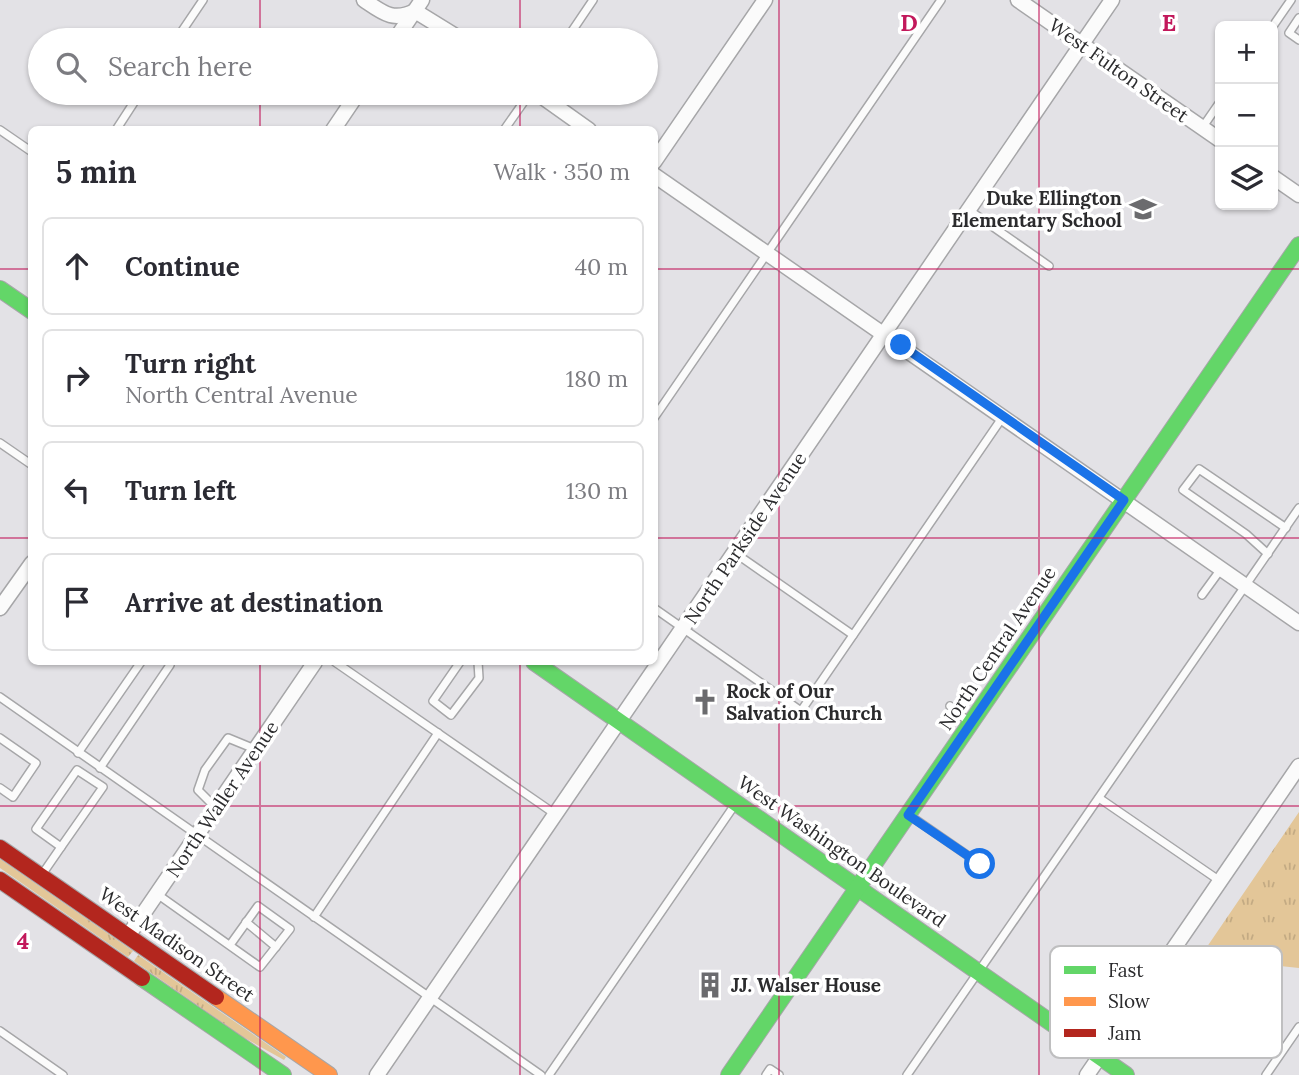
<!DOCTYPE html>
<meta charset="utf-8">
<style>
:root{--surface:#fff;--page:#f2f2f3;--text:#2b2b33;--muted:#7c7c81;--line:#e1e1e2}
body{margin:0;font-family:Lora,serif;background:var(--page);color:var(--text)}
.controls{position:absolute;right:21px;top:21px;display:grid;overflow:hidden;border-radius:10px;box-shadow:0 2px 5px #0004}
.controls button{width:63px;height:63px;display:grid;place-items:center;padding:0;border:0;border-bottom:2px solid var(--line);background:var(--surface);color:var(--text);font:35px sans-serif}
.stop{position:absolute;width:21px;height:21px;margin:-16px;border:5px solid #1a73e8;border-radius:50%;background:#fff}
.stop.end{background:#1a73e8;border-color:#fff;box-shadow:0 2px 7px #0008}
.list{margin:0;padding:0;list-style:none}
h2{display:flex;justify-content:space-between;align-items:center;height:91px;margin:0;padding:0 28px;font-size:30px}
h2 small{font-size:23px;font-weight:400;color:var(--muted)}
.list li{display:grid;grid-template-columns:46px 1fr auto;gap:21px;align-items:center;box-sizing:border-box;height:98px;margin:0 14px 14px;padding:0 14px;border:2px solid var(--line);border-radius:10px}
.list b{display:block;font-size:26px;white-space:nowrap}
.list p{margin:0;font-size:23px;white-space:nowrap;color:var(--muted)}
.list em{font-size:23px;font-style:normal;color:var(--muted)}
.icon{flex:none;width:38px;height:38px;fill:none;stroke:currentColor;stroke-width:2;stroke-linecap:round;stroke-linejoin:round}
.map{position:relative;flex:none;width:1299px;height:1075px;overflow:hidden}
.search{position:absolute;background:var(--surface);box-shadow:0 2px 5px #0004;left:28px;top:28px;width:630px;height:77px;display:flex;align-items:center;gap:18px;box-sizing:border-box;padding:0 24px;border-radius:38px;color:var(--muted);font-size:26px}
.panel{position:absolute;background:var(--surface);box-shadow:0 2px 5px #0004;left:28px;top:126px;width:630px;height:539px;border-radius:10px}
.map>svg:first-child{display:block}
</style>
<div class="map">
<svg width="1299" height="1075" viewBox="0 0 1299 1075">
<defs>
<pattern id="grass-tufts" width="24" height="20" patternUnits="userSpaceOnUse" patternTransform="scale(1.75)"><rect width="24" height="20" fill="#e3c698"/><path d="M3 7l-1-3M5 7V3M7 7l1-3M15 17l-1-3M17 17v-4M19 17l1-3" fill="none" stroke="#c3aa83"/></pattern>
</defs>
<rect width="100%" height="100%" fill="#e3e2e6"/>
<g fill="url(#grass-tufts)">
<polygon points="1299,812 1299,968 1280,966 1265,986 1225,956 1183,1013 1168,1004"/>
<polygon points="0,859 133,951 128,957 0,868"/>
<polygon points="138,955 286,1057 284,1060 243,1037 134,961"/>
</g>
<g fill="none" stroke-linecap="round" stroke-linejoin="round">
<g stroke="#a6a6a8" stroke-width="10">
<g id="lane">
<polyline points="1299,18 1289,33 1299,40"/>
<polyline points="1273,26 1291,0"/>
<polyline points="176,40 203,0"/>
<polyline points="566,40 593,0"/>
<polyline points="1202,128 1220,102"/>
<polyline points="0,130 32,152"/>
<polyline points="116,130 140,93"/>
<polyline points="504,130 530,93"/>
<polyline points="969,210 1049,266"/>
<polyline points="654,418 941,0"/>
<polyline points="0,443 32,465"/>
<polyline points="735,553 853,635"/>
<polyline points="1268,554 1246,534 1183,490 1199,469 1286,528"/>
<polyline points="1202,595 1221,569"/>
<polyline points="654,608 801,711 1002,418"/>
<polyline points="335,662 555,814"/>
<polyline points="460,662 433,701 451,715 479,678 478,662"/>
<polyline points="0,697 541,1075"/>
<polyline points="950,706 970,723"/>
<polyline points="0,738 36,763 13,797 0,788"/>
<polyline points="78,753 141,662"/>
<polyline points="100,768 170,665"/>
<polygon points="77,770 103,787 61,847 36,829"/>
<polyline points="1099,798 1220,881"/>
<polyline points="215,807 198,790 205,770 228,738 255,749"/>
<polyline points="909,815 980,864"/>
<polyline points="41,876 61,847"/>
<polyline points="157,894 260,967 290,929 258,906 230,945"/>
<polyline points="314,917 438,733"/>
<polyline points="246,922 276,947"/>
<polyline points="0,1031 63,1075"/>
<polyline points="549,1075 736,803"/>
<polyline points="766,1075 770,1069 779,1075"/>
<polyline points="907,1075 1299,508"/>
<polyline points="1266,1075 1299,1027"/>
</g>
</g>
<g stroke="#a6a6a8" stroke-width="17">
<g id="street">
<path d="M364,0C383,13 393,22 415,11"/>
<polyline points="1018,0 1220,140"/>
<polyline points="415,11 462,40"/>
<polyline points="395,40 422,0"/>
<polyline points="537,93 589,130"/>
<polyline points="333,130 358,93"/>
<polyline points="654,162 765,0"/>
<polyline points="654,175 1299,623"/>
<polyline points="1273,177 1299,195"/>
<polyline points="0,608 32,563"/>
<polyline points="128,936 315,662"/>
<polyline points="377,1075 1112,0"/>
<polyline points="1087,1075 1299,766"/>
</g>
</g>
<g stroke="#a6a6a8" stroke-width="18">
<g id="fast">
<polyline points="0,289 32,311"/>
<polyline points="534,662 1126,1075"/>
<polyline points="142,978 283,1075"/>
<polyline points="729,1075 1299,245"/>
</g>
</g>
<g stroke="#a6a6a8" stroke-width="18">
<polyline id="slow" points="216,997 329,1075"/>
</g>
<g stroke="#a6a6a8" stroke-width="18">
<g id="jam">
<polyline points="0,848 216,997"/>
<polyline points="0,880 142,978"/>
</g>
</g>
<use href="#lane" stroke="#fbfbfb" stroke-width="7"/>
<use href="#street" stroke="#fbfbfb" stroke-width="14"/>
<use href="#fast" stroke="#63d668" stroke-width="16"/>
<use href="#slow" stroke="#ff974d" stroke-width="16"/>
<use href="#jam" stroke="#b3261e" stroke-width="16"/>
</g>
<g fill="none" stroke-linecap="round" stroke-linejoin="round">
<polyline stroke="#1a73e8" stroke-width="9" points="901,345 1124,500 908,815 980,864"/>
</g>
<path fill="none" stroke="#c2185b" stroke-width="2" stroke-opacity="0.55" d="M260,0V40M520,0V40M779,0V1075M1039,0V1075M260,93V130M520,93V130M0,269H32M654,269H1299M0,538H32M654,538H1299M260,662V1075M520,662V1075M0,806H1299"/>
<defs>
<g id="school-bare" transform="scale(2.1)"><path d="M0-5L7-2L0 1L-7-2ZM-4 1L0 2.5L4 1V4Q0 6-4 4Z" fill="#6b6b6e" stroke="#fff" stroke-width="2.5" paint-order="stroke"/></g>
<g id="church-bare" transform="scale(2.1)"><path d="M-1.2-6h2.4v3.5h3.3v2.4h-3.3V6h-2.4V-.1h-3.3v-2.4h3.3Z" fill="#6b6b6e" stroke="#fff" stroke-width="2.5" paint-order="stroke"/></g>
<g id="building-bare" transform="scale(2.1)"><path d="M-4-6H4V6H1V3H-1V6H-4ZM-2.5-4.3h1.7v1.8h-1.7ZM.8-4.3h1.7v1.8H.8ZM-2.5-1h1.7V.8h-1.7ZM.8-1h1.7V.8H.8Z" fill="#6b6b6e" stroke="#fff" stroke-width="2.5" paint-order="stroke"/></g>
</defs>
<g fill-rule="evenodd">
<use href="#school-bare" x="1143" y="209"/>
<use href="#church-bare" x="705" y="702"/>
<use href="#building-bare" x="710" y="985"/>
</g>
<g text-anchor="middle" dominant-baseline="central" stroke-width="7" stroke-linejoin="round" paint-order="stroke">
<g font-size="19" fill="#2b2b2d" stroke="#fff">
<text transform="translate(1119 70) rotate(35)">West Fulton Street</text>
<text transform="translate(745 538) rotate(-56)">North Parkside Avenue</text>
<text transform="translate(997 648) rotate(-56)">North Central Avenue</text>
<text transform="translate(222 799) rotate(-56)">North Waller Avenue</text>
<text transform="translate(842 851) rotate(35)">West Washington Boulevard</text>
<text transform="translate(177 944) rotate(35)">West Madison Street</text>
</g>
<g font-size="19" font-weight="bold" fill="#2b2b2d" stroke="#fff" text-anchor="start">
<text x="1122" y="198" text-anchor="end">Duke Ellington<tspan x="1122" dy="22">Elementary School</tspan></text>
<text x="726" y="691">Rock of Our<tspan x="726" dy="22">Salvation Church</tspan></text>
<text x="731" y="985">JJ. Walser House</text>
</g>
</g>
<rect x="1050" y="946" width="232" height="112" rx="10" fill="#fff" stroke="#bfbfc0" stroke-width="2"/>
<rect x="1064" y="966" width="32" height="8" fill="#63d668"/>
<rect x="1064" y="997" width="32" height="9" fill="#ff974d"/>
<rect x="1064" y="1029" width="32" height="8" fill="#b3261e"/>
<g font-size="19" fill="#2b2b2d">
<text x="1108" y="977">Fast</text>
<text x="1108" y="1008">Slow</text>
<text x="1108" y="1040">Jam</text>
</g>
<g font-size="23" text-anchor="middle" font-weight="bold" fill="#c2185b" stroke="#fff" stroke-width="7" stroke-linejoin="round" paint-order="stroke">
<text x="909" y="31">D</text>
<text x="1169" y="31">E</text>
<text x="23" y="949">4</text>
</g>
</svg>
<div class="controls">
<button>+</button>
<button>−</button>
<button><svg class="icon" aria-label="layers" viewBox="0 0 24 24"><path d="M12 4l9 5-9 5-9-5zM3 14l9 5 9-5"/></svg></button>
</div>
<div class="stop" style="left:980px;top:864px"></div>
<div class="stop end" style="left:901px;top:345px"></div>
<div class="search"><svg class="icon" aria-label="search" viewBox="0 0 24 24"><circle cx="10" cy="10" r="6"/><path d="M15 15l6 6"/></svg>Search here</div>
<section class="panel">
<h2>5 min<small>Walk · 350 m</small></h2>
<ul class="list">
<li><svg class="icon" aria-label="ahead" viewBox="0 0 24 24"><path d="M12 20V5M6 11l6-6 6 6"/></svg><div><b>Continue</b></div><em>40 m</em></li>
<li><svg class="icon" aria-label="right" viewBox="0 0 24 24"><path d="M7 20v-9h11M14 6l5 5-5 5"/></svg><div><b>Turn right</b><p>North Central Avenue</p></div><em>180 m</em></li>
<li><svg class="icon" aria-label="left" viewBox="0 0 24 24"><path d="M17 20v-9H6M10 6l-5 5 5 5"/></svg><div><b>Turn left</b></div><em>130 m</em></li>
<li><svg class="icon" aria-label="arrive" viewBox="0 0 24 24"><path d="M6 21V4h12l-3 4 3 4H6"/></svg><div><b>Arrive at destination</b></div></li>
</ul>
</section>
</div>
